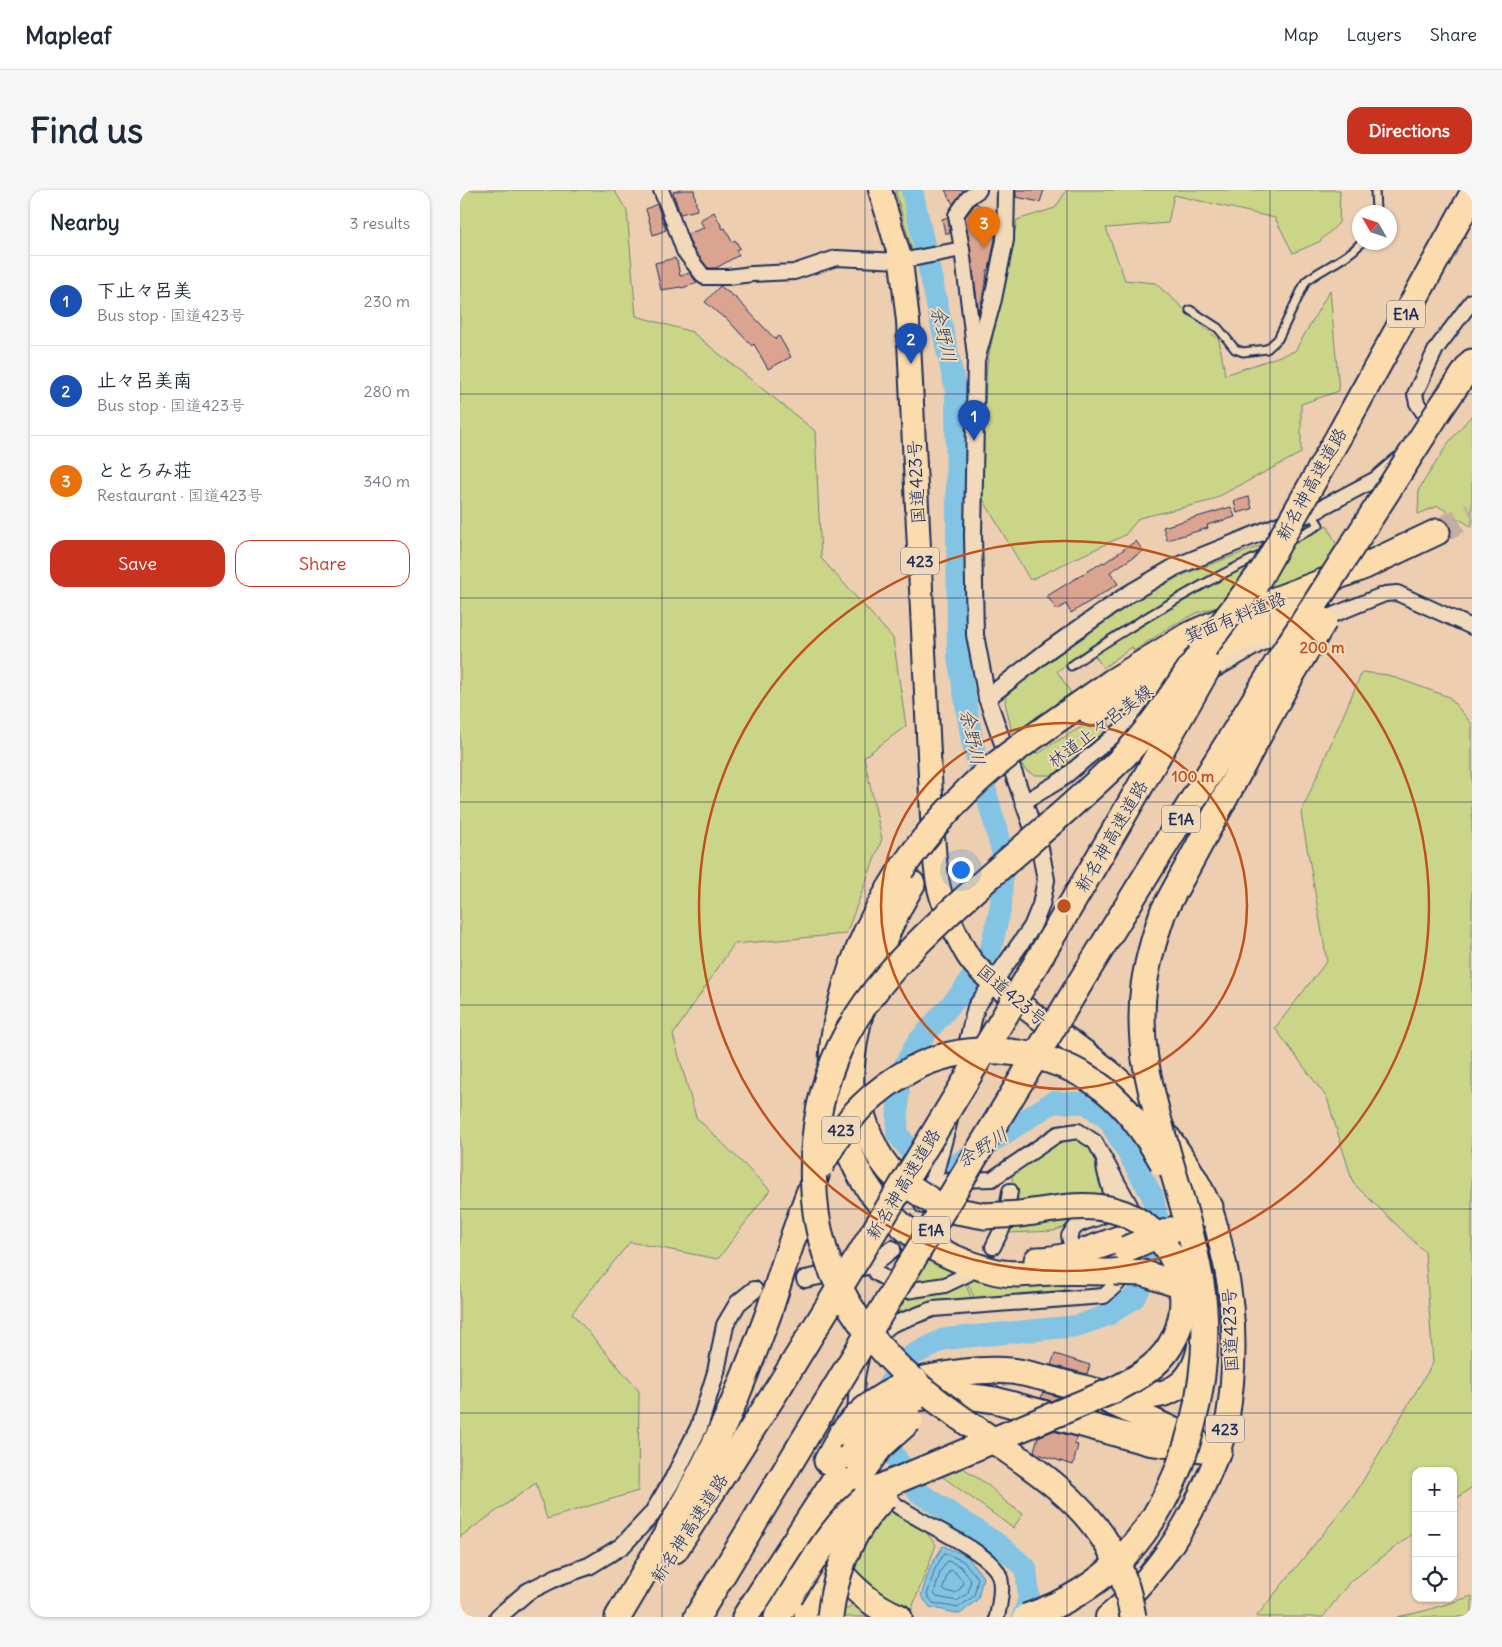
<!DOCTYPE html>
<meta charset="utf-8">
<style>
:root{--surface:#fff;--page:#f6f6f7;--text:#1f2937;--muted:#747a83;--line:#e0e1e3;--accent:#c8321e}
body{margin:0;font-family:Delius,"Klee One",sans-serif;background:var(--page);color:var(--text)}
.controls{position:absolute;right:15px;bottom:15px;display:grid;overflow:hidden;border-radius:10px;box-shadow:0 1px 4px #0004}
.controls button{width:45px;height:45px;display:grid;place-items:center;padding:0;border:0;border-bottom:1px solid var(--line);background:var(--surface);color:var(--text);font:25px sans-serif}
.compass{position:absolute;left:892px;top:15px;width:45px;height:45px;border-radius:50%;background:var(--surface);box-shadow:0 1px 4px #0004;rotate:309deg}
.you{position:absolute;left:500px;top:679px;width:18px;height:18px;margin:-12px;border:4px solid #fff;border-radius:50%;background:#1a73e8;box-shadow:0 0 0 8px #1a73e833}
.badge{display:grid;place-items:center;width:32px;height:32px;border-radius:50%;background:var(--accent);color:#fff;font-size:16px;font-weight:700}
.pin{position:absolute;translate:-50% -41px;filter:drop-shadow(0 1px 2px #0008)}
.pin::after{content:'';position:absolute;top:26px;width:18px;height:15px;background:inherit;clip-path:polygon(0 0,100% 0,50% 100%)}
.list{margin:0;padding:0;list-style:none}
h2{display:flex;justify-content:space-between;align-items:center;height:65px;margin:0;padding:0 20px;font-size:21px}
h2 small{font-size:16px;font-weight:400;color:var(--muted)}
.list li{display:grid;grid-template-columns:32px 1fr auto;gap:15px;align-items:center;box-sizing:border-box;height:90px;padding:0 20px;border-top:1px solid var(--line)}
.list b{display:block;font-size:19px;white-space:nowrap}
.list p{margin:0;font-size:16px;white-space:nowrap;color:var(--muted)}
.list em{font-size:16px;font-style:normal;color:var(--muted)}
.actions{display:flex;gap:10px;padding:15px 20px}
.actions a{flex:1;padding:11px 0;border:1px solid var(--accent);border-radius:15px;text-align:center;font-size:18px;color:var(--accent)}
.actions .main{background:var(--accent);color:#fff}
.icon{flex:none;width:28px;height:28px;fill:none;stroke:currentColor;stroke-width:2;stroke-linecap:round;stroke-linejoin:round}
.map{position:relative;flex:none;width:1012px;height:1427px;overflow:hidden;border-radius:15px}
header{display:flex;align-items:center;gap:30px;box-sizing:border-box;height:70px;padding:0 25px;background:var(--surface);border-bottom:1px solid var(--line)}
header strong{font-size:24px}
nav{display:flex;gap:28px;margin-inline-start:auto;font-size:18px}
.intro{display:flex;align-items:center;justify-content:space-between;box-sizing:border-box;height:120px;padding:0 30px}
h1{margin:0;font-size:35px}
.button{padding:12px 22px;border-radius:15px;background:var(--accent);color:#fff;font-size:18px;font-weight:700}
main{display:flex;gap:30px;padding:0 30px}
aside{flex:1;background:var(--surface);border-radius:15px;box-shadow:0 1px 4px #0004}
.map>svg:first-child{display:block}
</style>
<header>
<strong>Mapleaf</strong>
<nav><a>Map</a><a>Layers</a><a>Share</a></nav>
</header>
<div class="intro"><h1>Find us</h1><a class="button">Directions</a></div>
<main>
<aside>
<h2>Nearby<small>3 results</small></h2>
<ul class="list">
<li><span class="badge" style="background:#1a4fb4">1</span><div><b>下止々呂美</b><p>Bus stop · 国道423号</p></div><em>230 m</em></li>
<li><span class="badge" style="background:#1a4fb4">2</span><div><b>止々呂美南</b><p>Bus stop · 国道423号</p></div><em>280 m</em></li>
<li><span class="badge" style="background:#e8710a">3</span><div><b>ととろみ荘</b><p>Restaurant · 国道423号</p></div><em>340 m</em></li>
</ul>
<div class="actions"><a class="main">Save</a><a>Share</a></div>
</aside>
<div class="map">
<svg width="1012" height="1427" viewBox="0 0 1012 1427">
<rect width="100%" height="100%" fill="#edceb1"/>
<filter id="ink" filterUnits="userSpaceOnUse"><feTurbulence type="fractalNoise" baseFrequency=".02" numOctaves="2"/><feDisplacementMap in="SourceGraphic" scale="10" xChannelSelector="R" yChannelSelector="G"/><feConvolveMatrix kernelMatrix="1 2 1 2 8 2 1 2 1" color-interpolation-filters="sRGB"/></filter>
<g filter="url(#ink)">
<g fill="#cad588" stroke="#728273">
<polygon points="0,0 154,0 167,21 176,126 232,142 355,241 361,368 433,448 446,536 404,567 422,649 386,744 274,754 213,845 236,927 310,1000 258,1069 170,1052 112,1123 179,1201 178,1301 87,1329 76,1293 0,1347"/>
<polygon points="435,0 443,0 461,47 464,62 453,64"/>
<polygon points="607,0 880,0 879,33 859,52 833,63 815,28 714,5 708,33 646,38 665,90 695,93 759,150 765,185 835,161 870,100 879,201 841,214 841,263 750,311 679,328 665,345 570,390 520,304 527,174 557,30 595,18"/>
<polygon points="1012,225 1012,337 978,316 958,324 959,299 989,252"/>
<path d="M853,332L851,336C764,380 678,427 597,481L611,503L597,512L568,541V548L578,564L592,554L644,524L650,536L601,580L592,585H574L565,580L557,564L545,512L546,506L551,501L615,452L688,402L730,382L795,358Z"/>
<polygon points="867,335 886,374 828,395 737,423 711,436 674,461 672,457 643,478 634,464 740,399"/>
<polygon points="902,482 928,485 989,507 1012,534 1012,1297 993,1311 993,1281 956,1281 956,1341 889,1393 863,1427 796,1427 895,1304 973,1173 965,1062 893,993 867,908 815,838 867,771 841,623"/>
<path d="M610,946H615L634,956L650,1009L620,1032L593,1041L548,1043C555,1021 555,1004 551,981Z"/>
<polygon points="468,1064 557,1096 578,1096 609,1093 600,1105 515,1109 502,1082 476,1090 462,1092 455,1085"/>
<polygon points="505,1093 513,1112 476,1111 455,1118 430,1131 444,1102"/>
<polygon points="500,1276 528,1295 547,1313 563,1324 553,1338 480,1285"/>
<polygon points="433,1315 456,1329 476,1355 451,1421 433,1414 390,1381 407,1345"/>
<polygon points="1012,1406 1012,1427 937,1427 964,1421"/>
<polygon points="394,1410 420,1427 381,1427 382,1418 389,1419"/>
</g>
<polygon fill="#83c4e4" stroke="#5988ae" points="483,1356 507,1366 523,1387 518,1409 500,1424 470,1417 461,1406 470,1377"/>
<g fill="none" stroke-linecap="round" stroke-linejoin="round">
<g stroke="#456b94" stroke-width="1">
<polygon points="485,1363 503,1371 518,1388 514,1406 498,1418 473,1413 467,1405 475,1379"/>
<polygon points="488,1371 500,1376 511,1390 508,1403 497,1411 477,1407 474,1404 480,1382"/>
<polygon points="491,1380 495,1382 503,1392 501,1398 495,1403 485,1401 483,1399 487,1385"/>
</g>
<g stroke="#83c4e4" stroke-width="22">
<polyline points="429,1194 451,1166 484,1149 617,1136 648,1125 674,1108 692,1079 700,1040 692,1005 649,930 626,913 593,912 499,973 489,977 462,977 437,943 439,886 457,853 503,801 531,758 541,715 543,664 512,551 498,466 496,201 452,0"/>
<polyline points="423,1234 432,1262 458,1302 539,1355 566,1378 569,1408 563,1427"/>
</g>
</g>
<g fill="#daa491" stroke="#1b2f5e">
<polygon points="222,0 234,0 237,20 220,24 213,2"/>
<polygon points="485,0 504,0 493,14"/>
<polygon points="556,0 584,0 580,12 556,7"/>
<polygon points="516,13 535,26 535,49 529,80 527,80 526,91 519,123 505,27"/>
<polygon points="197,14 206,40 193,45 186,19"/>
<polygon points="254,22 263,39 265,38 272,52 275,50 280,58 276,60 279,65 256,78 248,78 232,57 227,44 244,38 240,30"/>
<polygon points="488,27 490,43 485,43 482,29"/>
<polygon points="215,68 216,71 217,71 220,86 230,83 237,93 222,98 221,97 201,100 195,73"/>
<polygon points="260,96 277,109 315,149 319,146 331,167 308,179 294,154 292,156 265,127 264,128 245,112"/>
<polygon points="789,307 792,319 777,323 774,311"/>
<polygon points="771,317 775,327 747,335 748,338 707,350 703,337"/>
<polygon points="676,351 683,361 650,382 658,394 611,423 606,414 597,420 587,406 643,372 644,373"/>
<polygon points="595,1164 630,1175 627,1184 591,1175"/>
<polygon points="583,1202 599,1207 600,1207 591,1211 581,1208"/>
<polygon points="593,1241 617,1247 614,1254 618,1255 613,1275 578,1264 574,1261 578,1247"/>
</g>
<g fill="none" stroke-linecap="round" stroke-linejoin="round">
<polyline stroke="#c3aea0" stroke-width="16" stroke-dasharray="16 8" stroke-linecap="butt" points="432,1059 463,1015"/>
<polyline stroke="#c3aea0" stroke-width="25" stroke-dasharray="25 12" stroke-linecap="butt" points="977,342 1012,324"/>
<g stroke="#1b2f5e" stroke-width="11">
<g id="service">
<polyline points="915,0 916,22"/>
<path d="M730,120L758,138L775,159L783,162L807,159L818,149L846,91C864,77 886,70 902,52"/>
<polyline points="829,351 859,335 851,322"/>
<path d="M611,476C634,459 658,445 682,430C722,406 761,383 804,364"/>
</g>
</g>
<g stroke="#1b2f5e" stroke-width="18">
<g id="minor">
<polyline points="201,0 208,17 224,61 244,87 268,87 292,84 334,82 376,68 441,71 502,59"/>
<polyline points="515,166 502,59 496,25 508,8 519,0"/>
<polyline points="966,239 968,234 965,225 957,213 955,204 976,159 1012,111"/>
<polyline points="859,319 916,289 938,270"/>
<polyline points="858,431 925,404 937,403 1012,437"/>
<polyline points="746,485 804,452 838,439"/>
<polyline points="564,612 601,590 669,533 699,513"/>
<polyline points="472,993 496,990 532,989 598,944 618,941 635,952 670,1015 672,1031"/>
<path d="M611,1054L609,1046C611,1043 614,1038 617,1036C628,1028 654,1030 652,1009C651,996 644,986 644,973"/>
<polyline points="533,1057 545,1033 550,1001"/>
<polyline points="412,1075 416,1083 446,1101 485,1095 508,1084"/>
<polyline points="412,1150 416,1146 433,1134 473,1119 644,1106 658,1093 665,1079"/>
<polyline points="395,1229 397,1187 401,1168"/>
<path d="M422,1300C426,1305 430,1311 435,1314C458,1332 530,1361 539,1385C544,1397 539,1416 537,1427"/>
</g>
</g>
<g stroke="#1b2f5e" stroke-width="20">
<g id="tertiary">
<polyline points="527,508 590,459 667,405 715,377 859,319"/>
<polyline points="503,872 516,817 572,737 581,715 586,690 580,658 527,508 515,445 513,345 516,170 533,109 545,50 546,0"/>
<polyline points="463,1015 473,990 489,930"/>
<polyline points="345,1089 412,1075 432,1059"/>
<polyline points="38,1427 67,1402 97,1387 129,1376 162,1356 192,1324 213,1289 239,1237 256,1182 265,1135 278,1113 294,1100"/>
</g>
</g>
<g stroke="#1b2f5e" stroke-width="26">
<path id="trunk" d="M420,0L441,71L448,131L473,647C475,665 475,685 480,702C485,721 498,750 508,766C518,782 542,799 556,811C599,844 646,873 683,913C692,922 699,933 706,943C723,966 738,989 749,1015C757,1033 760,1054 765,1074C776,1126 776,1179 767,1232C763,1251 755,1271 747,1289C724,1343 692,1390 647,1427"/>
</g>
<g stroke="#1b2f5e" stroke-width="29">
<g id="motorway">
<polyline points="980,219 1012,172"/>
<polyline points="880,244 1012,5"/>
<polyline points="631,523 659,508 859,409"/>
<polyline points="587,537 652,492 727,446 770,427 905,376 977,342"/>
<path d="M441,680C408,732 386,780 375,841C370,867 372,893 377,920C394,1007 451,1061 537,1082C555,1086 572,1083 590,1082C611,1081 633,1082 654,1082"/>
<polyline points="626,783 816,475"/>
<path d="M685,869C677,812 685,775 703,722L832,484"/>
<path d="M398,910C405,937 415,967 436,987C441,992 449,996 455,1000"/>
<path d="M394,932C392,916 390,899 391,883C394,823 421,745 452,694"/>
<polyline points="473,1012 491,1020 525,1026"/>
<polyline points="718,1037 750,1017"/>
<path d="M577,1070C607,1070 637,1056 665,1047"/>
<path d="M456,1191C487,1184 519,1178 551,1181C607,1187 727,1250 741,1153"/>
<path d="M458,1208C484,1203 509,1206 535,1210L688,1252L759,1261"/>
<polyline points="647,1210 736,1251"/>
<polyline points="367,1271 382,1243"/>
<polyline points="215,1360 320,1195"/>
<path d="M375,1376C392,1398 412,1416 439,1427"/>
<path d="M158,1427C200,1356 244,1284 276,1207C287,1179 299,1150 309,1122C324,1076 337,1030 356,986"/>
<polyline points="237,1427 316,1296"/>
<polyline points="285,1427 390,1266"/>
<polyline points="317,1427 330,1407"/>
<path d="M347,1427C353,1377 372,1331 398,1287"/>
</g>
</g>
<use href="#service" stroke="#f2d9b9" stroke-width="7"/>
<use href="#minor" stroke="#f2d9b9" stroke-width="14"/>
<use href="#tertiary" stroke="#f2d9b9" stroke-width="16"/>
<use href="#trunk" stroke="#fcdcac" stroke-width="22"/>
<use href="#motorway" stroke="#fcdcac" stroke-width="25"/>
<g stroke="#1b2f5e" stroke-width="29" stroke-linecap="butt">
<g id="motorway-bridge">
<polyline points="795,395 880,244"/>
<polyline points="816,475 980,219"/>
<polyline points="832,484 864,431"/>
<path d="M441,680C467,643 496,609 531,579C548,564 568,551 587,537"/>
<path d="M361,975C373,954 385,933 402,916C417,901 435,888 454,878C513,848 593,859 644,899C669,919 687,945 703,973"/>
<polyline points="455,1000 473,1012"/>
<polyline points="666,1059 711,1040"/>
<polyline points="654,1082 683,1083 713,1093"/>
<path d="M320,1195C466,957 612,719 749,476"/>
<path d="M382,1243C401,1218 426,1201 456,1191"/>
<path d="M390,1266C409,1240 425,1223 454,1209"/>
<polyline points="398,1287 420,1257 450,1230"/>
<polyline points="316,1296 626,783"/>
<path d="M330,1407C354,1368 378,1327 416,1299L654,1200C676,1189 697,1177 710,1156C742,1104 711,1035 653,1020C622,1012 590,1020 559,1024C548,1025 536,1025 525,1026"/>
<path d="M370,1427C375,1382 391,1339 425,1307"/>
<path d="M566,1427C604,1414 640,1393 667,1363C728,1296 755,1181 741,1093C728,1017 698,945 685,869"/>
<path d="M673,1427C669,1403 662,1379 649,1357C609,1287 520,1249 460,1197C401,1146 358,1081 354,1001C351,952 359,902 380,857C405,804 448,761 490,722C546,670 607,623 661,569C691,539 714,501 738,467C759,437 781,409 803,380"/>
</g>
</g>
<use href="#motorway-bridge" stroke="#fcdcac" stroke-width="25"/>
</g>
</g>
<path fill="none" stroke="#1b2f5e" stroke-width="1" stroke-opacity="0.55" d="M202,0V1427M405,0V1427M607,0V1427M810,0V1427M0,204H1012M0,408H1012M0,612H1012M0,815H1012M0,1019H1012M0,1223H1012"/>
<g fill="none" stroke="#bf511c" stroke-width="2.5">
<circle cx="604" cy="716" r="183"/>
<circle cx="604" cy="716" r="365"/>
</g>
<g text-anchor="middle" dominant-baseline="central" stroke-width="4" stroke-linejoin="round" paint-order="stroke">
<g fill="#f2d9b9" stroke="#5c6279" stroke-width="1">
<rect x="927" y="110.5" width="38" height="27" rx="4"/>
<rect x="441" y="357.5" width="38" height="27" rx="4"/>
<rect x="702" y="615.5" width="38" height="27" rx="4"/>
<rect x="362" y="926.5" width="38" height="27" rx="4"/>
<rect x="452" y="1026.5" width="38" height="27" rx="4"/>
<rect x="746" y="1225.5" width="38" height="27" rx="4"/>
</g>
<g font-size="16" font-weight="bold" fill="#1b2f5e">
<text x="946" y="124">E1A</text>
<text x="460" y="371">423</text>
<text x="721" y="629">E1A</text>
<text x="381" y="940">423</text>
<text x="471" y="1040">E1A</text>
<text x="765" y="1239">423</text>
</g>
<g font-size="18" fill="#1b2f5e" stroke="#f2d9b9">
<text transform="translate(456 292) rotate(-93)">国道423号</text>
<text transform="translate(851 294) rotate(-61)">新名神高速道路</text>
<text transform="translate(775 427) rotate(-22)">箕面有料道路</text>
<text transform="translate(640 536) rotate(-37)">林道止々呂美線</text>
<text transform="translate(651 646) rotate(-60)">新名神高速道路</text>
<text transform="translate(552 805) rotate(40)">国道423号</text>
<text transform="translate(443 994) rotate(-59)">新名神高速道路</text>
<text transform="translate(770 1140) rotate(-92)">国道423号</text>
<text transform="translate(229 1338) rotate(-57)">新名神高速道路</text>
</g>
<g font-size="19" font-style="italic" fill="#2b4572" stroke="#f2d9b9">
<text transform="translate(484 144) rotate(78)">余野川</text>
<text transform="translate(513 547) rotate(78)">余野川</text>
<text transform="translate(522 957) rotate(-32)">余野川</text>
</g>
</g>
<circle cx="604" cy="716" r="8" fill="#bf511c" stroke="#f2d9b9" stroke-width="2.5"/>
<g font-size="15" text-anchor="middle" font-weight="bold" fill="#bf511c" stroke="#f2d9b9" stroke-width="4" stroke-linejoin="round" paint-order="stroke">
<text x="862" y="463">200 m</text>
<text x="733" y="592">100 m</text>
</g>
</svg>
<div class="controls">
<button>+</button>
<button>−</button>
<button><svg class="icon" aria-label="locate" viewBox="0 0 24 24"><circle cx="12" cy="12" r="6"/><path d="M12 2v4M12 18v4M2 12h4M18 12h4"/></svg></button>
</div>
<svg class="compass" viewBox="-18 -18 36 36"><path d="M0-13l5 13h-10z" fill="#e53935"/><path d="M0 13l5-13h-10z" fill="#747a83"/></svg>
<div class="you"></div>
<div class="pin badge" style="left:514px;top:251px;background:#1a4fb4">1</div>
<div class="pin badge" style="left:451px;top:174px;background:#1a4fb4">2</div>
<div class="pin badge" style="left:524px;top:58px;background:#e8710a">3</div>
</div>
</main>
